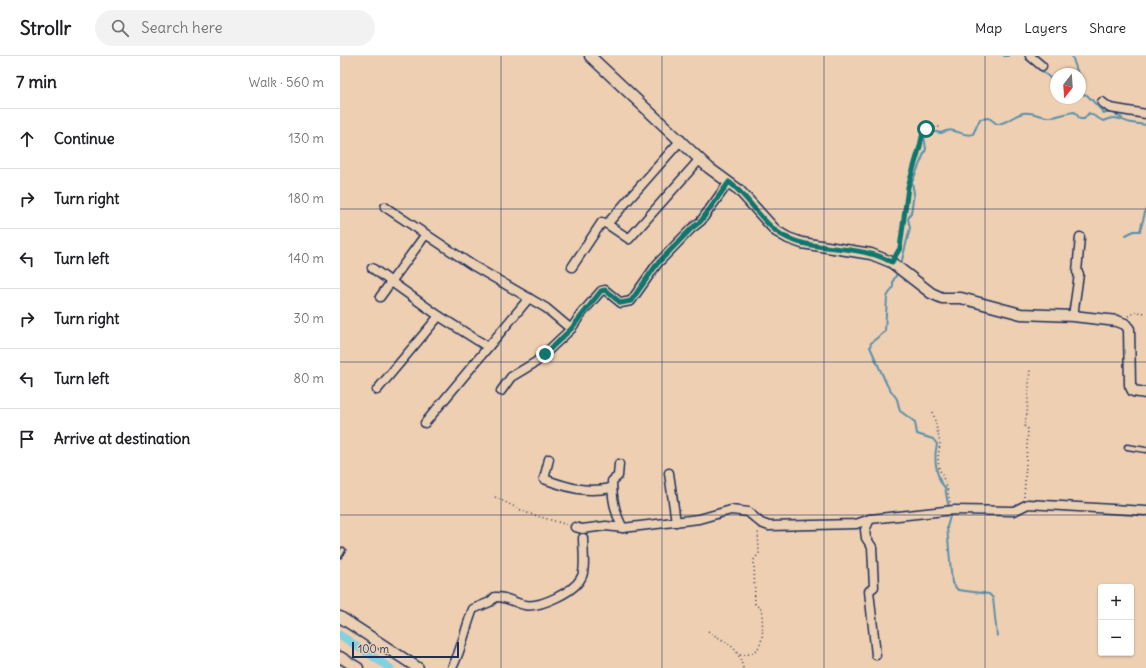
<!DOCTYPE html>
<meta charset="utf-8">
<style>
:root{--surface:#fff;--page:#f2f2f2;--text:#202124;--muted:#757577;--line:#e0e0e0}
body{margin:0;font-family:Delius,sans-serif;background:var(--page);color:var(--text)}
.controls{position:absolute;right:12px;bottom:12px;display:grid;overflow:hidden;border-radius:4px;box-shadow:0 1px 3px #0004}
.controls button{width:36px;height:36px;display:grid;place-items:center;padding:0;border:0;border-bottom:1px solid var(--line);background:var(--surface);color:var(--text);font:20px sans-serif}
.compass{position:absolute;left:710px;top:12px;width:36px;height:36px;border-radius:50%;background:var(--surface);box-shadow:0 1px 3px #0004;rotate:197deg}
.scale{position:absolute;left:12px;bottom:10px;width:107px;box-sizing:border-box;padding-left:4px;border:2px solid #1b2f5e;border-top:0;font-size:11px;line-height:14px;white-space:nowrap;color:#1b2f5e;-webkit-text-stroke:3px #ecd0b3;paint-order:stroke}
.stop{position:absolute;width:12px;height:12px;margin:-9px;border:3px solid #0f766e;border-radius:50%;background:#fff}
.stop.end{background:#0f766e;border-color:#fff;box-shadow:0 1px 4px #0008}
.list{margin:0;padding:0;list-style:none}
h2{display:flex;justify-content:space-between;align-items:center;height:52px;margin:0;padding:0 16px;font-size:17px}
h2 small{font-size:13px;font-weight:400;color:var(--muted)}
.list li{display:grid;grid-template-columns:26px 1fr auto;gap:12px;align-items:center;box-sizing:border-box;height:60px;padding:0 16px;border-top:1px solid var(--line)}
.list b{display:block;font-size:15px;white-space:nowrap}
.list em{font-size:13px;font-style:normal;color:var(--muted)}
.icon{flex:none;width:22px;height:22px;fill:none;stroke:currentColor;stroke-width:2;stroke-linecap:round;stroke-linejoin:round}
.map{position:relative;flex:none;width:806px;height:612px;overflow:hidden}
header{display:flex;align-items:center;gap:24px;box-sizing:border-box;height:56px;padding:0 20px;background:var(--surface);border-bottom:1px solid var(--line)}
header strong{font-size:19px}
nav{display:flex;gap:22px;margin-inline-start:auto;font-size:14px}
.search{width:280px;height:36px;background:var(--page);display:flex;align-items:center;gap:10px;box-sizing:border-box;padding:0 14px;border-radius:22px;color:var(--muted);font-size:15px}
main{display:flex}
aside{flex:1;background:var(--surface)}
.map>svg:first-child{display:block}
</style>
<header>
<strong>Strollr</strong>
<div class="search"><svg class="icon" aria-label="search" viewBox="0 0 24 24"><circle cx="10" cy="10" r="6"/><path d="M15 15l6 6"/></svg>Search here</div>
<nav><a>Map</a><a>Layers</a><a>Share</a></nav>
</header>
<main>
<aside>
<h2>7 min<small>Walk · 560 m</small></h2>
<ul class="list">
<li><svg class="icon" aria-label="ahead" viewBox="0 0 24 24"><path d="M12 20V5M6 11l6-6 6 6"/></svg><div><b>Continue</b></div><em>130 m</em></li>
<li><svg class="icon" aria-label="right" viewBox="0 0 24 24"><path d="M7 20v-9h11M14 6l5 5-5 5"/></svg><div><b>Turn right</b></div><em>180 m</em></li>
<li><svg class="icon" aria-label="left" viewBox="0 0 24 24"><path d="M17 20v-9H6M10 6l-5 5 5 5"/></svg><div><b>Turn left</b></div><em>140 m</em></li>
<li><svg class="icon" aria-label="right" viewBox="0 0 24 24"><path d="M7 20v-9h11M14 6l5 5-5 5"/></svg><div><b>Turn right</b></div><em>30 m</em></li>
<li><svg class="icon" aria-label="left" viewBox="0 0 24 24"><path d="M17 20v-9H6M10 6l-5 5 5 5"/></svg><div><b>Turn left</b></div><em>80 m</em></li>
<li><svg class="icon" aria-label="arrive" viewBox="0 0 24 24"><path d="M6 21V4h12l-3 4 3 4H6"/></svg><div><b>Arrive at destination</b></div></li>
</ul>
</aside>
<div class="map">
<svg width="806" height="612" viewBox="0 0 806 612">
<rect width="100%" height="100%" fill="#efcfb1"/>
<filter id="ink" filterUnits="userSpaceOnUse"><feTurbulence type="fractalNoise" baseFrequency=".025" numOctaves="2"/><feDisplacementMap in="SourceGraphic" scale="8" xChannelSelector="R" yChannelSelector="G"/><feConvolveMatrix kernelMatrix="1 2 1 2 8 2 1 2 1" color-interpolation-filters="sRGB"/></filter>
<g filter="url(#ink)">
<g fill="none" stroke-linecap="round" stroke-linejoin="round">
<g stroke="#5990ac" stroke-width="2">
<polyline points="664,0 668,0"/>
<polyline points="685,0 694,8"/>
<polyline points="732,0 738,18"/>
<polyline points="697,11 716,27"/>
<polyline points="740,38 747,39 764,57 773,57 782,62"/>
<polyline points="786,179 794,175 800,175 806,153"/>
<path d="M561,208L570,172L568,163L571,157L574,137L572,126L586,93L584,80C588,74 594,75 601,77C616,69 621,82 633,78L640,63L649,62L657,68C666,68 674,59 683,57C692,55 702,62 711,61C718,61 728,56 735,56L740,63H744L749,57L763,65C777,58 781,65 792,67C797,68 802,68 806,69"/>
<path d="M558,216L553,225V231L547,241L545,275L531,287L530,291L547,329L557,343L560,355L575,366L577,378L593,383L597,388C594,400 595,412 600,425C601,428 604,429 605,432C607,439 606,443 609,450"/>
<polyline points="611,457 607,471 612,527 618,534 649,538 653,542 657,580"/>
</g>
<polyline stroke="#82d1e0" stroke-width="8" points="0,579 50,612"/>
<g stroke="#1b2f5e" stroke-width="7">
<g id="service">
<polyline points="787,391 806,394"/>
<polyline points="0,499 3,494"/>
</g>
</g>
<g stroke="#1b2f5e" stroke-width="11">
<g id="minor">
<polyline points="690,0 702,10"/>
<polyline points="762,46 770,52 806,58"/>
<polyline points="45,151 132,209 206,252 231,273"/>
<polyline points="267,168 341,84"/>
<polyline points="232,211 262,166 267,168 289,183 360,103"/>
<polyline points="32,212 99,260 148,291"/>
<polyline points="40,241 86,178"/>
<polyline points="733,260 739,218 737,216 740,181"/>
<polyline points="37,334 99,260"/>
<polyline points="161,335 171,321 196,306 231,273 241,258 261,235 265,234 281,247 291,245 317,208 351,173 361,165 389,126"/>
<polyline points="85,367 189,242"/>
<path d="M209,403L204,423C229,432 245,437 272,432"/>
<path d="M279,408L278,420L272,425C272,442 275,458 283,472"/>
<polyline points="329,417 336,466"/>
<polyline points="530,463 525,474 526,482 532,491 534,531 529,535 536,599"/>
<polyline points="235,471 242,473 266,470 283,472 359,463 391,454 408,456 421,467 429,470 516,468 530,463 614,454 674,455 688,448 806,455"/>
<path d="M112,612C122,593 125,573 133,553L150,546L155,541C166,540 174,547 185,549C199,552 234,536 241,522C246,515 243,492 243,482"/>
</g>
</g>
<g stroke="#1b2f5e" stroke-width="13">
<g id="tertiary">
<polyline points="250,0 369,112 399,134 436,175 448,182 462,187 531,198 551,206 591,237 602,242 621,242 681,258 733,260 777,265 785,268 789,273 790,329 793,335 806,337"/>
<polyline points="0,561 78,612"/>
<polyline points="0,601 18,612"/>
</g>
</g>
<g stroke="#1b2f5e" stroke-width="1.5" stroke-dasharray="1 3" stroke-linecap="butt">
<polyline points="555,199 560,192 568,131 581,90 583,76 586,73 600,71"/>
<polyline points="788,260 796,256 806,257"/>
<polyline points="593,356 600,387 598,402 599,412 607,431 610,447"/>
<polyline points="155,441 187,457 228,469"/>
<polyline points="684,441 688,373 684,370 687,358 690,313"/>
<path d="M368,575C387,588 397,588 403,612"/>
<path d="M400,599C428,599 422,574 422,554L415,548L414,504L419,497L418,474"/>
</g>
<use href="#service" stroke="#ecd0b3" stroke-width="4"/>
<use href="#minor" stroke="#ecd0b3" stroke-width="8"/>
<use href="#tertiary" stroke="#ecd0b3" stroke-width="10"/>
</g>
</g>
<g fill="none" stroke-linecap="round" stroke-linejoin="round" filter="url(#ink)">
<path stroke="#0f766e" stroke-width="5" d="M205,298L231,273L261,235L265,234L281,247L291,245L317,208L351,173L361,165L389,126C408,140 419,162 436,175C462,195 501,189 531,198C538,199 545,203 552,206L560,192L568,131L580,90L583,76L586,73"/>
</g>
<path fill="none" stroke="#1b2f5e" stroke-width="1" stroke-opacity="0.55" d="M161,0V612M322,0V612M484,0V612M645,0V612M0,153H806M0,306H806M0,459H806"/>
</svg>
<div class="controls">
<button>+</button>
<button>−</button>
</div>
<svg class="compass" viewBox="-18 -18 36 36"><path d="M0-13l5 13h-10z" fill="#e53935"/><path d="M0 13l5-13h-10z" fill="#757577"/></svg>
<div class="scale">100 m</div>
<div class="stop" style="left:586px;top:73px"></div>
<div class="stop end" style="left:205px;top:298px"></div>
</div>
</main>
